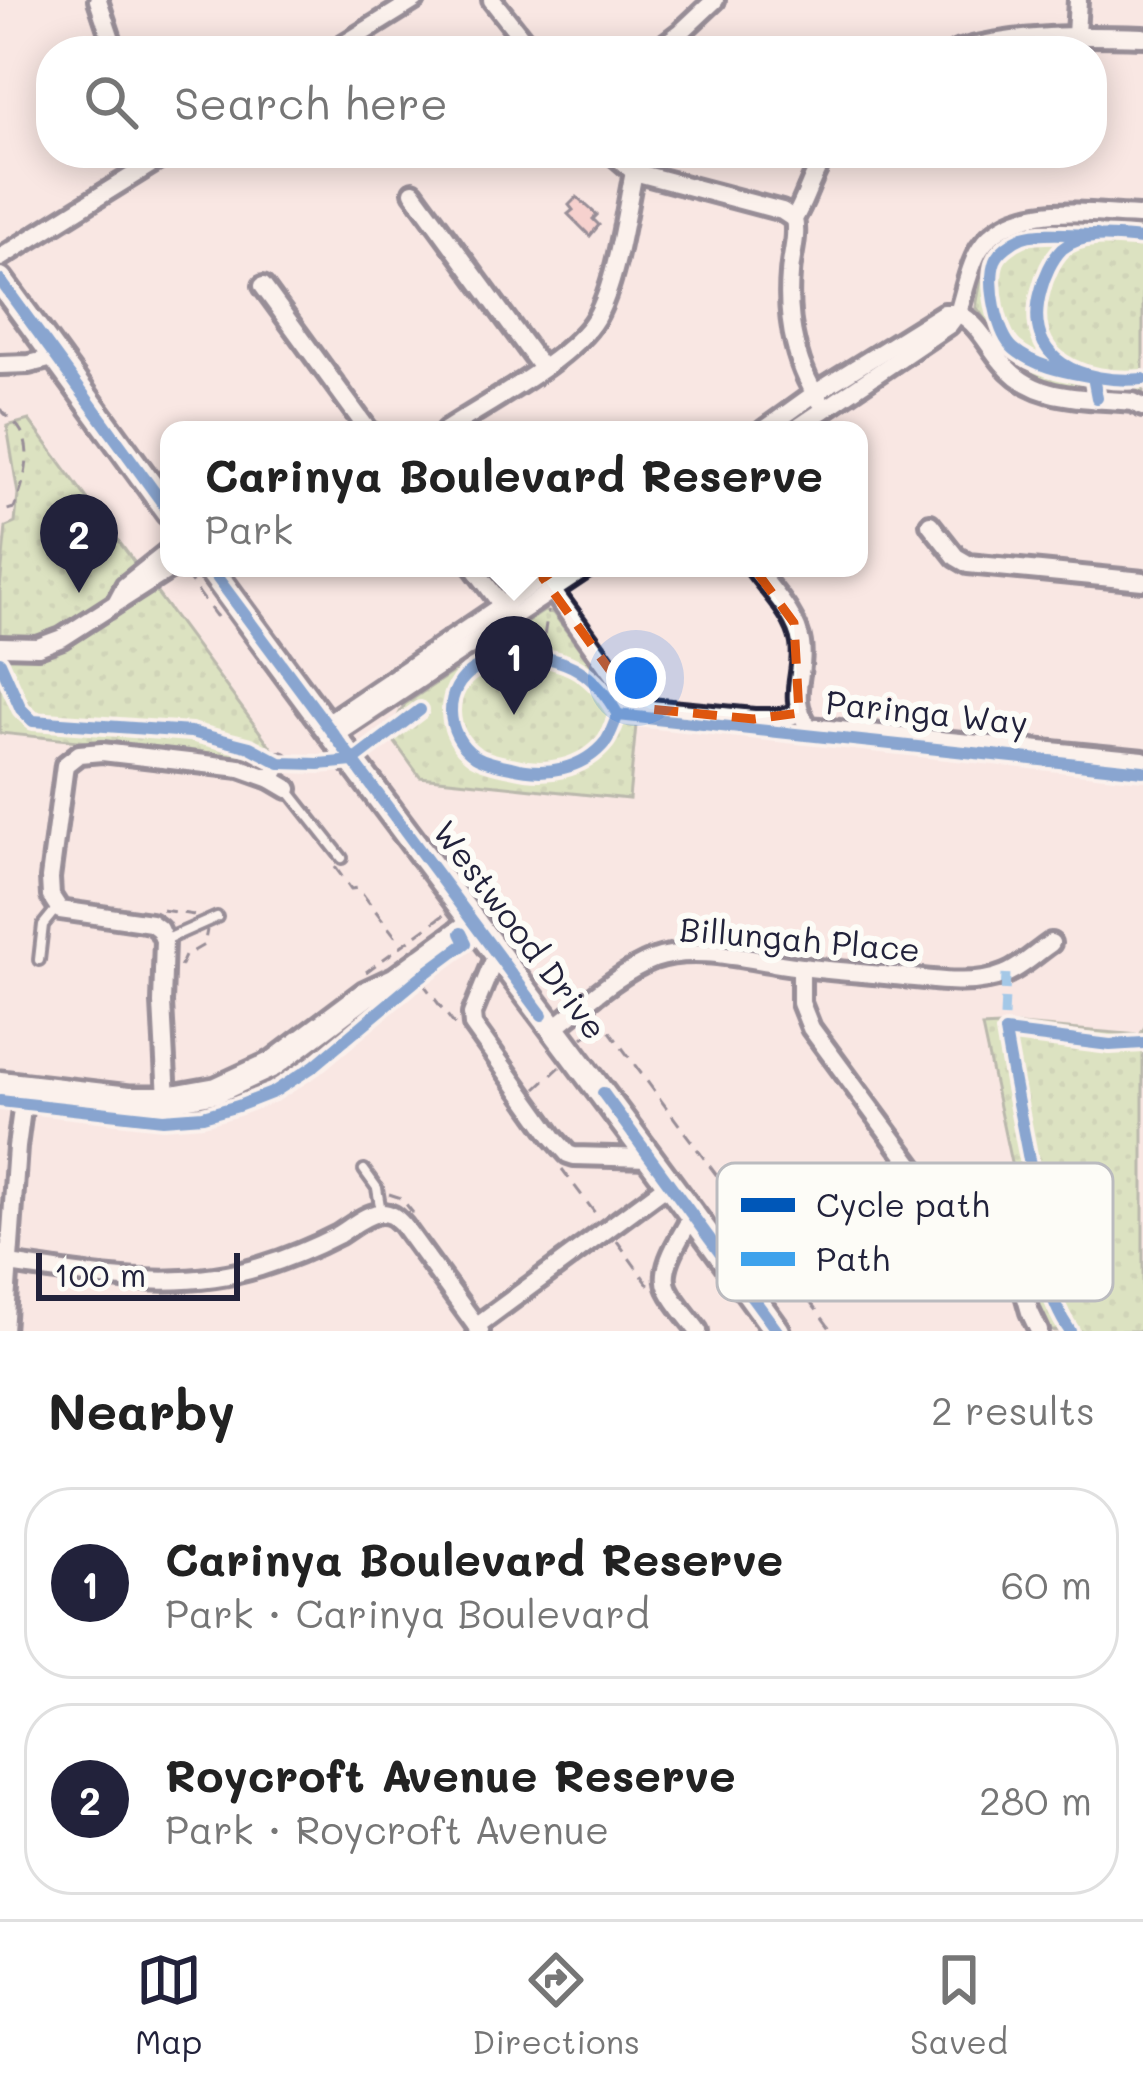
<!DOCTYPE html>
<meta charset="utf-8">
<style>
:root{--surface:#fff;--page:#f2f2f2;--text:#222;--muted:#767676;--line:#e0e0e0;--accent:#22223b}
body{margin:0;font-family:Mali,sans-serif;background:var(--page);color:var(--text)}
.scale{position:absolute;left:36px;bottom:30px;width:204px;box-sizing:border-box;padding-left:12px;border:6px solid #22223b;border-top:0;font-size:33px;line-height:42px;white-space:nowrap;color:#22223b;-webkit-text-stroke:9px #fdfcf7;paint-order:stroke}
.you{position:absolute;left:636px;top:678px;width:42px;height:42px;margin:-30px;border:9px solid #fff;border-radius:50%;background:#1a73e8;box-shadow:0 0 0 18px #1a73e833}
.badge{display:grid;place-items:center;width:78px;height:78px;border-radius:50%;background:var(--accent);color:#fff;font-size:39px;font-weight:700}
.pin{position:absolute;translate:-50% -99px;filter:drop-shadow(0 3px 6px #0008)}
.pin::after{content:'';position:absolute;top:63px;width:42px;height:36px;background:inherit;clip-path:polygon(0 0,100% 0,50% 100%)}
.popup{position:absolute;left:160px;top:421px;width:708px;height:156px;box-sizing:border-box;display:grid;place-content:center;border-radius:24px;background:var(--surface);filter:drop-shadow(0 3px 9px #0005);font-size:39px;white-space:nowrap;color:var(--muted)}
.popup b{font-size:45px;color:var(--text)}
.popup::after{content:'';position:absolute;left:50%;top:100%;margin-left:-24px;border:24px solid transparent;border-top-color:var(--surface)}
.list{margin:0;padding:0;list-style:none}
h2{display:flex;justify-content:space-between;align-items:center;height:156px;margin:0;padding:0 48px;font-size:51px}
h2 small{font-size:39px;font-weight:400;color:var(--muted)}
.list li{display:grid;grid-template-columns:78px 1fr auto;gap:36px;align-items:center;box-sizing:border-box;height:192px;margin:0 24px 24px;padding:0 24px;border:3px solid var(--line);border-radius:48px}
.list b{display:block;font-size:45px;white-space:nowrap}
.list p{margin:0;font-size:39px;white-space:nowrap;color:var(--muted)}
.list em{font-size:39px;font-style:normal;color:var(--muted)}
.icon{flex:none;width:66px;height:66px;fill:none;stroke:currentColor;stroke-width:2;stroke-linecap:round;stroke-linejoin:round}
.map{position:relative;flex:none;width:1143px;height:1331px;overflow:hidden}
.search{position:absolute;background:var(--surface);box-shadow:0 6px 30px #0003;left:36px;right:36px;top:36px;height:132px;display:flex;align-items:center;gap:30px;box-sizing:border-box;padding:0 42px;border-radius:48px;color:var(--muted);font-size:45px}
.sheet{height:588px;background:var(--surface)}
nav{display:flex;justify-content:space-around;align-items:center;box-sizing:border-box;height:168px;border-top:3px solid var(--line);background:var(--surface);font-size:33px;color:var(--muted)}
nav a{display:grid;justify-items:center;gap:6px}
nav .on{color:var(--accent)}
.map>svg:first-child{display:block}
</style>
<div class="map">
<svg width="1143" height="1331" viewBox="0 0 1143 1331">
<defs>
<pattern id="park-dots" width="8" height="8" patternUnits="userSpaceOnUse" patternTransform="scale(3)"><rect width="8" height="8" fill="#b8dc97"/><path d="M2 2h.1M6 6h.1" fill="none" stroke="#9ebc83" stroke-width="1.8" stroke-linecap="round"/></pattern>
</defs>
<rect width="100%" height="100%" fill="#f9e7e3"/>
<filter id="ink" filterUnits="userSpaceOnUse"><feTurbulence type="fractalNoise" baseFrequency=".00833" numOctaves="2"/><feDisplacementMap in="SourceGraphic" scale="24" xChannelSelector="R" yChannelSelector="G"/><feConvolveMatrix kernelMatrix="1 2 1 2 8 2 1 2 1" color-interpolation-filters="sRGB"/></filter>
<g filter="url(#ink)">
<g fill="url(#park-dots)" stroke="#6d7f69" stroke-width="3">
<path d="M1056,223L1143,225V396C1097,392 1040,394 1007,356C994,342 989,322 976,307L984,263L995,245L1025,225Z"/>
<polygon points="29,420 282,762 0,733 0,588 6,527 15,523 18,494 7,426"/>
<polygon points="544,611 553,613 636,725 629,799 420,777 388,733 405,704"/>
<polygon points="1020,1025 1140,1035 1143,1030 1143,1331 1047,1331 1036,1315 1009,1211 1017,1207 1011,1163 982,1027"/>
</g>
<polygon fill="#f1b6b3" stroke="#22223b" stroke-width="3" points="577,197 597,215 593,219 599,225 590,236 568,214 573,210 569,205"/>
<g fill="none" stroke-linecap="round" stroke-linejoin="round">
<g stroke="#22223b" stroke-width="16">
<g id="lane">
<polyline points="289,791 342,858"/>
<polyline points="165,940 217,917"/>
<polyline points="39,960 43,925 56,909"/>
<polyline points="364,1170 377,1188 381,1212"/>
</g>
</g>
<g stroke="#22223b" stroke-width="26">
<g id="street">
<polyline points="98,0 115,51"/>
<polyline points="492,0 532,51"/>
<polyline points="1076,35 1078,0"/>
<polyline points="333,51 415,0"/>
<polyline points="656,51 681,32 715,0"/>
<path d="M957,51C1018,34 1080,35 1143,37"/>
<polyline points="612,153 634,172 782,211 794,219"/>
<polyline points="413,192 542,368"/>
<path d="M1143,216C1091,215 1014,198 980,249C970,264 964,294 958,313C979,324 987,344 1002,362C1034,403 1085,397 1133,402L1143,407"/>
<polyline points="0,258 169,153"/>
<polyline points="263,286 368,430"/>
<polyline points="0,365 29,364 57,357"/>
<path d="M825,408C796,371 786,320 790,274C791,255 798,238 794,219C807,198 812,172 827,153"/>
<path d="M446,430C487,403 572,359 596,318C617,281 625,215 634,172"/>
<polyline points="764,430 814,394 944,313 958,313"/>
<polyline points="794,430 949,325 958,313"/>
<polyline points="930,524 956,557 968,564 1143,581"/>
<polyline points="474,568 507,612"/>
<path d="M755,568C770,589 797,615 801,643C806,675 786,697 809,727L1143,760"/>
<polyline points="543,578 630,698 650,709 754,719 782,719 799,713"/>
<polyline points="117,601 125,586 169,551"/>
<polyline points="0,646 38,647 62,638 171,568"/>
<polyline points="326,724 557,568"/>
<polyline points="334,736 586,568"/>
<polyline points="271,779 280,763"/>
<polyline points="496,955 472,1014 473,1025 553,1137 568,1154 574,1156 650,1158"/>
<polyline points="801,968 801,1003 811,1028 914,1168"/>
<path d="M555,1027C585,1004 618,973 654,959C690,946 738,957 774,963C814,970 854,972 894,976C929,979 972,988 1005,974C1021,968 1036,953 1051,943"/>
<polyline points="167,1099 162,1003 164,940 159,929 151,923 60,910 51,896 50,878 65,765 79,754 102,752 240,768 271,779 288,789"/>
<path d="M693,1214C683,1234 658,1267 668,1289C675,1304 689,1318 698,1331"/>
<polyline points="1004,1221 1030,1312 1039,1331"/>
<path d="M9,1264C92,1276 177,1293 260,1267C286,1259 313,1248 338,1235C350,1228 364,1215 379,1213C390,1212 396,1217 403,1225L480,1331"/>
<polyline points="476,1326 670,1183"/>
<polyline points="4,1331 17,1147 25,1087"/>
</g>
</g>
<g stroke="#22223b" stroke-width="33">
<g id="secondary">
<polyline points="0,280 169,512"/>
<path d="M210,568C396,825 592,1074 777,1331"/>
<polyline points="0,1084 129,1099 167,1099 217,1090 273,1064 366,994 396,980 474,923"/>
</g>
</g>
<g stroke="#22223b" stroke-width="3" stroke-dasharray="12 9" stroke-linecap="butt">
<path d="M0,409C6,416 16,422 21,431C34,455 23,485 14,508L0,512"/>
<polyline points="185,574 216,616 219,614"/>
<polyline points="541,656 548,611"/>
<polyline points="335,867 351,889 358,888 402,945"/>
<polyline points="162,910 194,915"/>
<polyline points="180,967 185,956 204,945 207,930"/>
<polyline points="366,972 445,914"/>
<polyline points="422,982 460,1032"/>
<polyline points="597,1014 832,1331"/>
<polyline points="583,1038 603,1022"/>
<polyline points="536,1089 560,1067"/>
<polyline points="562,1169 595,1213 594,1221"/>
<polyline points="389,1194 401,1198 413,1213"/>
<polyline points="617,1241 653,1291"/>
</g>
<use href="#lane" stroke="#fdfcf7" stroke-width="8"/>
<use href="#street" stroke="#fdfcf7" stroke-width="16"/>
<use href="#secondary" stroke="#fdfcf7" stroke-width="24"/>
<polyline stroke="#3ea2ec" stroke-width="9" stroke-dasharray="18 9" stroke-linecap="butt" points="1004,1017 1006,974"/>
<g stroke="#fdfcf7" stroke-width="20">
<g id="cycleway">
<path d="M1143,239C1118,237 1083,231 1062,249C1052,259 1044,277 1041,290C1021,362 1084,384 1143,379"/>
<polyline points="0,280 169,512"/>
<path d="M1097,398L1093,377C1067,372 1035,367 1014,349C997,335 987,282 995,261C999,251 1013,241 1023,237C1041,231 1077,235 1097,235"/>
<polyline points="210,568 542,1015"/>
<path d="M521,656C568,656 595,674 618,715C614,723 611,734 606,741C583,770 545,776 511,767C500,765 485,762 475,756C444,735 442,688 475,669C488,661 506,659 521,656Z"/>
<polyline points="0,662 21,709 33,721 191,732 250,747 280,763 319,764 353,761 420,710"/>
<polyline points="618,715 1143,771"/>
<polyline points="603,1093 777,1331"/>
<polyline points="0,1101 163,1119 203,1116 238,1106 274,1092 314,1066 419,978 466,943 461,933"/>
<path d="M1070,1331C1036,1283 1040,1216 1029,1160C1021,1118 1012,1075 1005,1032L1110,1045L1143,1043"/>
</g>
</g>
<use href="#cycleway" stroke="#0057b8" stroke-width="12"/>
</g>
</g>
<path d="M0 0H1143V1331H0ZM689,479L794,623L799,713L754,719L650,709L630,698L543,578Z" fill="#f9e7e3" fill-opacity=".55" fill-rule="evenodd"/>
<path fill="none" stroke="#de560e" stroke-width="9" stroke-dasharray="24 15" stroke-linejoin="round" d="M689,479L794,623L799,713L754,719L650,709L630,698L543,578Z"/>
<g text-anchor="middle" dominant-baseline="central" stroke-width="12" stroke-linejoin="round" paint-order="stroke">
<g font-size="33" fill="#22223b" stroke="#fdfcf7">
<text transform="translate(927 711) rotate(6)">Paringa Way</text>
<text transform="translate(521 929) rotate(53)">Westwood Drive</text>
<text transform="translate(800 938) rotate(5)">Billungah Place</text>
</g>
</g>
<rect x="717" y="1163" width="396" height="138" rx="18" fill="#fdfcf7" stroke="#bbbbbf" stroke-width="3"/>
<rect x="741" y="1198" width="54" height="14" fill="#0057b8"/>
<rect x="741" y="1252" width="54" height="14" fill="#3ea2ec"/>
<g font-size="33" fill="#22223b">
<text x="816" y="1217">Cycle path</text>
<text x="816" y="1271">Path</text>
</g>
</svg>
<div class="scale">100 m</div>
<div class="you"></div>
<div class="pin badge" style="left:514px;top:715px">1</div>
<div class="popup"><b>Carinya Boulevard Reserve</b>Park</div>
<div class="pin badge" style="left:79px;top:593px">2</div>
<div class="search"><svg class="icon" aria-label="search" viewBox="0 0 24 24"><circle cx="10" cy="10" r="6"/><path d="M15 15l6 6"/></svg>Search here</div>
</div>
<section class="sheet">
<h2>Nearby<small>2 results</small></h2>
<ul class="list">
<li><span class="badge">1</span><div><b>Carinya Boulevard Reserve</b><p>Park · Carinya Boulevard</p></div><em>60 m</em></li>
<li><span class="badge">2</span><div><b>Roycroft Avenue Reserve</b><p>Park · Roycroft Avenue</p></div><em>280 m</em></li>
</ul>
</section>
<nav>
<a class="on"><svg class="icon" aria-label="map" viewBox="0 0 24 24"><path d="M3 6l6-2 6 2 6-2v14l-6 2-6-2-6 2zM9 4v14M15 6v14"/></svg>Map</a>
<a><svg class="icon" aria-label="directions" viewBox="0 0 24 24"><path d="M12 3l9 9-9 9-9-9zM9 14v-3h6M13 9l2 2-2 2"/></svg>Directions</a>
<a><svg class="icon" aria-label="saved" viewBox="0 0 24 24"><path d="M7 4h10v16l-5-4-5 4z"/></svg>Saved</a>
</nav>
